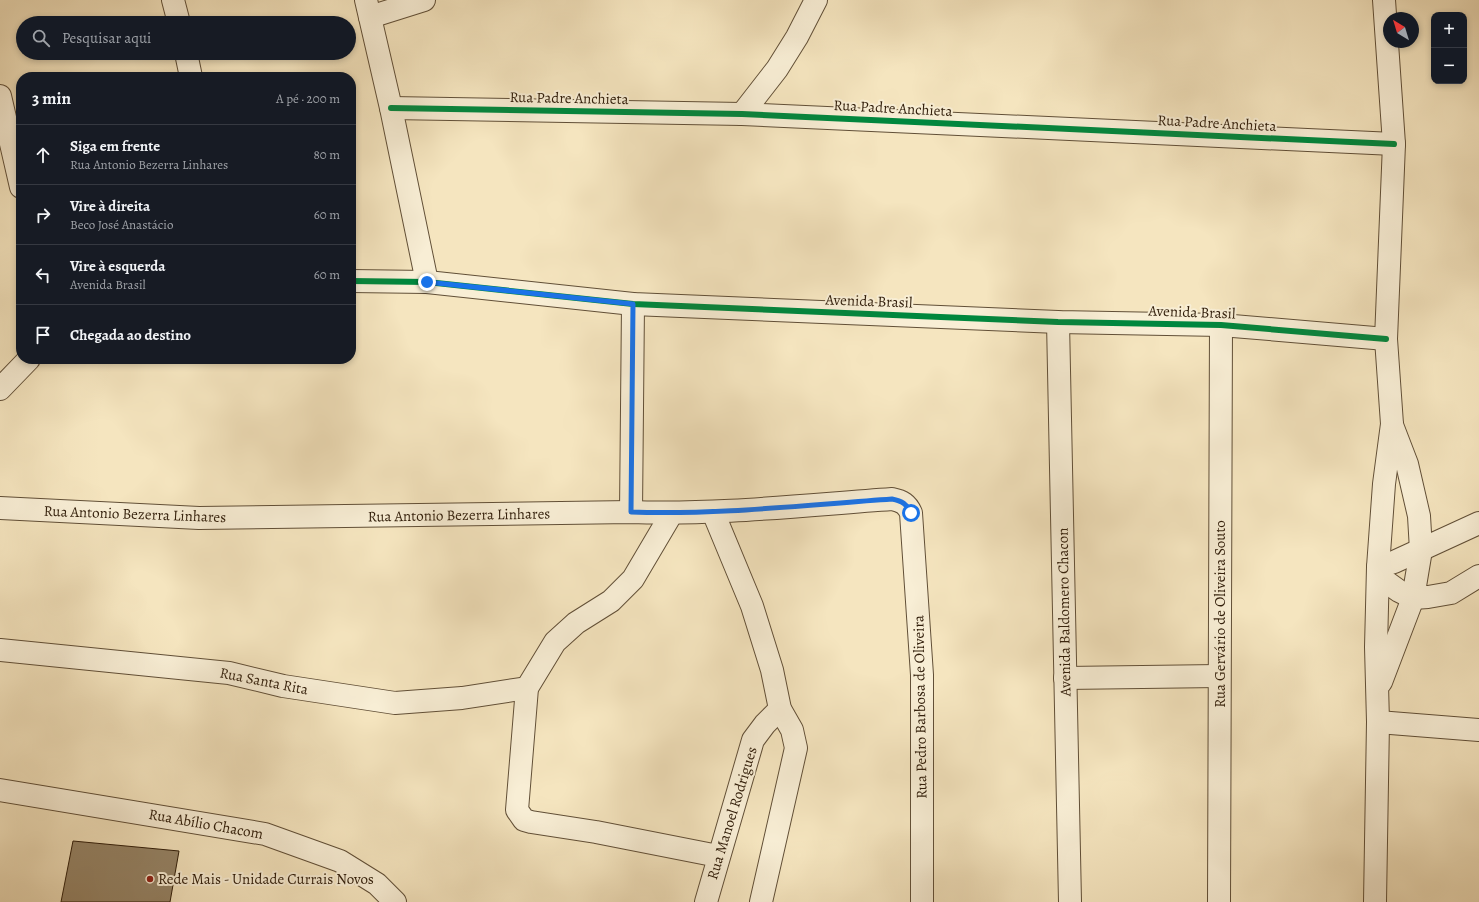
<!DOCTYPE html>
<html lang="pt">
<meta charset="utf-8">
<style>
:root{--surface:#171b24;--page:#242831;--text:#f1f3f6;--muted:#9ea1a6;--line:#363941}
body{margin:0;font-family:Alegreya,serif;background:var(--page);color:var(--text)}
.controls{position:absolute;right:12px;top:12px;display:grid;overflow:hidden;border-radius:8px;box-shadow:0 2px 6px #0003}
.controls button{width:36px;height:36px;display:grid;place-items:center;padding:0;border:0;border-bottom:1px solid var(--line);background:var(--surface);color:var(--text);font:20px sans-serif}
.compass{position:absolute;left:1383px;top:12px;width:36px;height:36px;border-radius:50%;background:var(--surface);box-shadow:0 2px 6px #0003;rotate:322deg}
.stop{position:absolute;width:12px;height:12px;margin:-9px;border:3px solid #1a73e8;border-radius:50%;background:#fff}
.stop.end{background:#1a73e8;border-color:#fff;box-shadow:0 1px 4px #0008}
.list{margin:0;padding:0;list-style:none}
h2{display:flex;justify-content:space-between;align-items:center;height:52px;margin:0;padding:0 16px;font-size:17px}
h2 small{font-size:13px;font-weight:400;color:var(--muted)}
.list li{display:grid;grid-template-columns:26px 1fr auto;gap:12px;align-items:center;box-sizing:border-box;height:60px;padding:0 16px;border-top:1px solid var(--line)}
.list b{display:block;font-size:15px;white-space:nowrap}
.list p{margin:0;font-size:13px;white-space:nowrap;color:var(--muted)}
.list em{font-size:13px;font-style:normal;color:var(--muted)}
.icon{flex:none;width:22px;height:22px;fill:none;stroke:currentColor;stroke-width:2;stroke-linecap:round;stroke-linejoin:round}
.map{position:relative;flex:none;width:1479px;height:902px;overflow:hidden}
.search{position:absolute;background:var(--surface);box-shadow:0 2px 6px #0003;left:16px;top:16px;width:340px;height:44px;display:flex;align-items:center;gap:10px;box-sizing:border-box;padding:0 14px;border-radius:22px;color:var(--muted);font-size:15px}
.panel{position:absolute;background:var(--surface);box-shadow:0 2px 6px #0003;left:16px;top:72px;width:340px;height:292px;border-radius:16px}
.map>svg:first-child{display:block}
</style>
<div class="map">
<svg width="1479" height="902" viewBox="0 0 1479 902">
<rect width="100%" height="100%" fill="#f5e5bf"/>
<filter id="stains"><feTurbulence type="fractalNoise" baseFrequency=".005" numOctaves="4"/><feColorMatrix values="0 0 0 0 .2 0 0 0 0 .09 0 0 0 0 .02 0 0 0 .5 -.17"/></filter>
<radialGradient id="worn" r=".72"><stop offset=".6" stop-color="#630" stop-opacity="0"/><stop offset="1" stop-color="#630" stop-opacity=".3"/></radialGradient>
<polygon fill="#968568" stroke="#301d0a" points="73,841 179,851 170,902 61,902"/>
<g fill="none" stroke-linecap="round" stroke-linejoin="round">
<g stroke="#614f37" stroke-width="24">
<g id="minor">
<polyline points="173,0 179,23"/>
<polyline points="366,0 391,108 427,282"/>
<polyline points="370,17 424,0"/>
<polyline points="186,53 191,77"/>
<polyline points="0,96 21,187"/>
<polyline points="391,108 742,114 1394,144"/>
<polyline points="742,114 777,69 797,37 816,0"/>
<polyline points="351,281 427,282 633,304 1058,322 1221,325 1386,339"/>
<polyline points="1058,322 1070,902"/>
<polyline points="0,389 29,359"/>
<path d="M0,508L199,518L631,512C718,515 805,505 892,499C902,501 907,504 911,513L922,675V902"/>
<polyline points="631,512 633,304"/>
<polyline points="713,512 752,606 772,670 780,709 792,730 796,748 761,902"/>
<polyline points="672,513 633,579 611,601 576,623 555,642 527,688 517,810 524,820 531,822 596,832 718,856"/>
<polyline points="1378,567 1394,562 1479,523"/>
<polyline points="1378,576 1399,591 1413,598 1428,597 1451,593 1479,576"/>
<polyline points="0,650 229,673 283,686 395,703 462,698 527,688"/>
<polyline points="1065,678 1219,676"/>
<polyline points="1381,682 1413,598 1421,550 1419,516 1407,464 1392,425"/>
<polyline points="1378,722 1479,730"/>
<polyline points="0,790 265,834 340,861 377,884 395,902"/>
<polyline points="706,902 753,740 765,724 780,709"/>
<polyline points="1219,902 1221,325"/>
<polyline points="1375,902 1378,722 1376,647 1378,567 1384,484 1392,424 1386,339 1394,144 1384,0"/>
</g>
</g>
<use href="#minor" stroke="#f8eed5" stroke-width="22"/>
<g stroke="#f8eed5" stroke-width="8">
<g id="cycleway">
<polyline points="391,108 742,114 1394,144"/>
<polyline points="351,281 427,282 633,304 1058,322 1221,325 1386,339"/>
</g>
</g>
<use href="#cycleway" stroke="#00873e" stroke-width="6"/>
</g>
<g fill="none" stroke-linecap="round" stroke-linejoin="round">
<path stroke="#1a73e8" stroke-width="5" d="M427,282L633,304L631,512C718,515 805,505 892,499C902,501 907,504 911,513"/>
</g>
<circle fill="#8f2418" stroke="#f8eed5" stroke-width="1.5" cx="150" cy="879" r="4"/>
<g text-anchor="middle" dominant-baseline="central" stroke-width="4" stroke-linejoin="round" paint-order="stroke">
<g font-size="15" fill="#301d0a" stroke="#f8eed5">
<text transform="translate(569 98) rotate(1)">Rua Padre Anchieta</text>
<text transform="translate(893 108) rotate(3)">Rua Padre Anchieta</text>
<text transform="translate(1217 123) rotate(3)">Rua Padre Anchieta</text>
<text transform="translate(869 301) rotate(2)">Avenida Brasil</text>
<text transform="translate(1192 312) rotate(2)">Avenida Brasil</text>
<text transform="translate(135 514) rotate(2)">Rua Antonio Bezerra Linhares</text>
<text transform="translate(459 515) rotate(-1)">Rua Antonio Bezerra Linhares</text>
<text transform="translate(1064 612) rotate(-91)">Avenida Baldomero Chacon</text>
<text transform="translate(1220 614) rotate(-90)">Rua Gervário de Oliveira Souto</text>
<text transform="translate(264 681) rotate(11)">Rua Santa Rita</text>
<text transform="translate(920 707) rotate(-91)">Rua Pedro Barbosa de Oliveira</text>
<text transform="translate(732 813) rotate(-73)">Rua Manoel Rodrigues</text>
<text transform="translate(206 824) rotate(10)">Rua Abílio Chacom</text>
</g>
<g font-size="15" fill="#301d0a" stroke="#f8eed5" text-anchor="start">
<text x="158" y="879">Rede Mais - Unidade Currais Novos</text>
</g>
</g>
<rect width="100%" height="100%" filter="url(#stains)"/>
<rect width="100%" height="100%" fill="url(#worn)"/>
</svg>
<div class="controls">
<button>+</button>
<button>−</button>
</div>
<svg class="compass" viewBox="-18 -18 36 36"><path d="M0-13l5 13h-10z" fill="#e53935"/><path d="M0 13l5-13h-10z" fill="#9ea1a6"/></svg>
<div class="stop" style="left:911px;top:513px"></div>
<div class="stop end" style="left:427px;top:282px"></div>
<div class="search"><svg class="icon" aria-label="search" viewBox="0 0 24 24"><circle cx="10" cy="10" r="6"/><path d="M15 15l6 6"/></svg>Pesquisar aqui</div>
<section class="panel">
<h2>3 min<small>A pé · 200 m</small></h2>
<ul class="list">
<li><svg class="icon" aria-label="ahead" viewBox="0 0 24 24"><path d="M12 20V5M6 11l6-6 6 6"/></svg><div><b>Siga em frente</b><p>Rua Antonio Bezerra Linhares</p></div><em>80 m</em></li>
<li><svg class="icon" aria-label="right" viewBox="0 0 24 24"><path d="M7 20v-9h11M14 6l5 5-5 5"/></svg><div><b>Vire à direita</b><p>Beco José Anastácio</p></div><em>60 m</em></li>
<li><svg class="icon" aria-label="left" viewBox="0 0 24 24"><path d="M17 20v-9H6M10 6l-5 5 5 5"/></svg><div><b>Vire à esquerda</b><p>Avenida Brasil</p></div><em>60 m</em></li>
<li><svg class="icon" aria-label="arrive" viewBox="0 0 24 24"><path d="M6 21V4h12l-3 4 3 4H6"/></svg><div><b>Chegada ao destino</b></div></li>
</ul>
</section>
</div>
